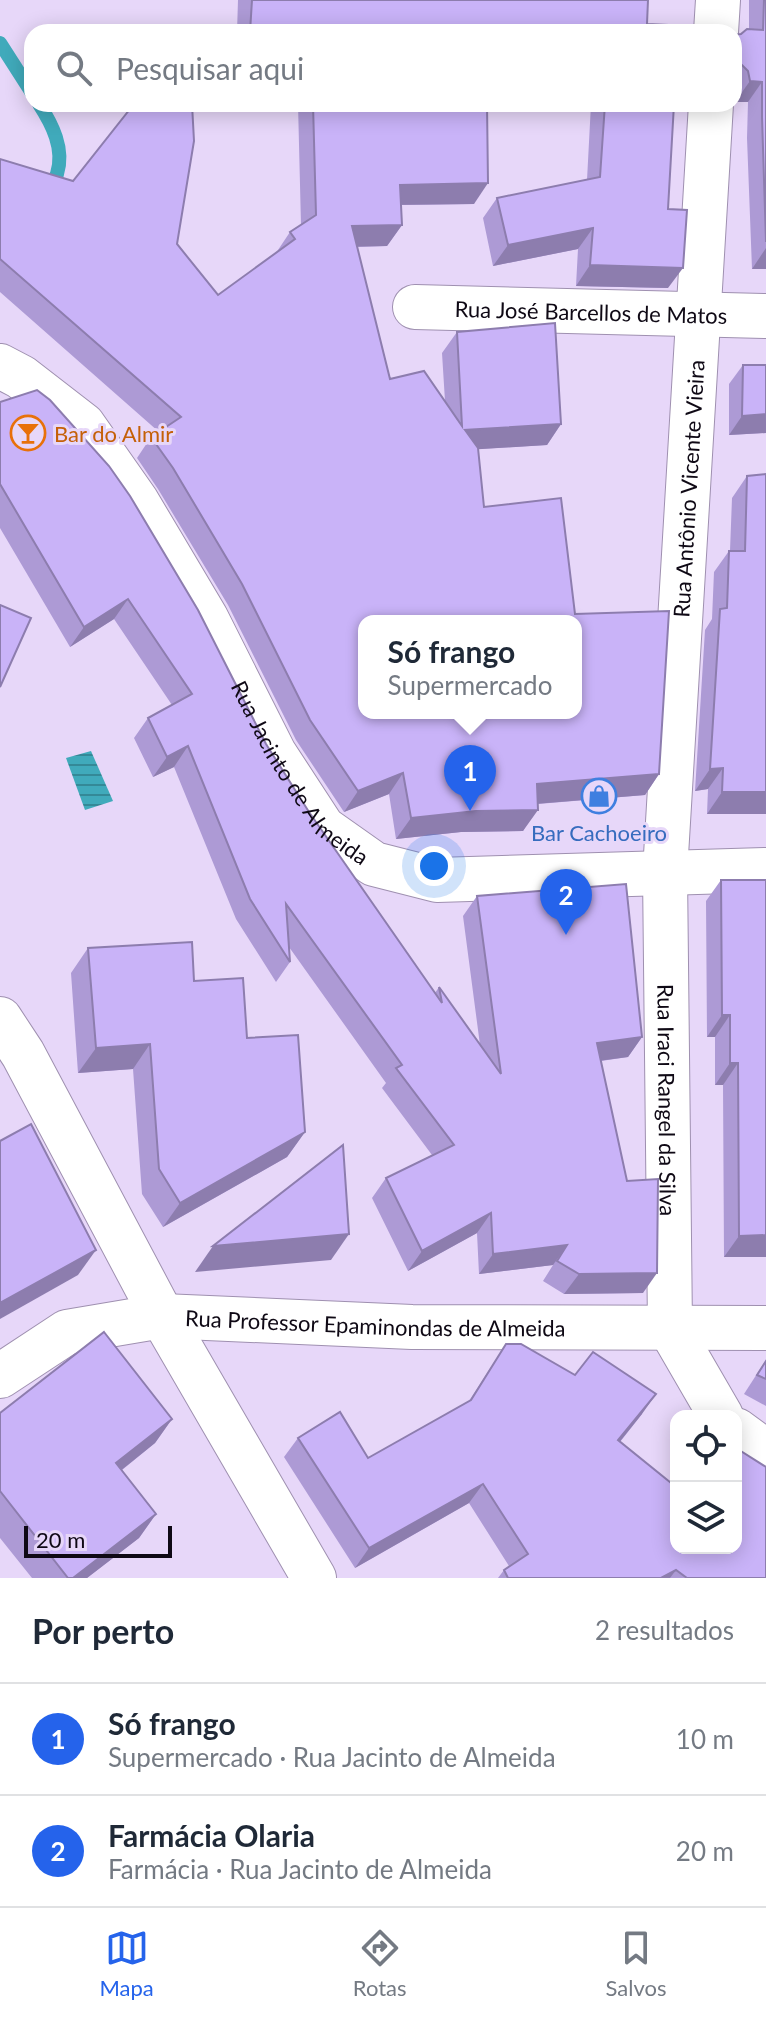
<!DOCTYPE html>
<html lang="pt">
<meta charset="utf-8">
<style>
:root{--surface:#fff;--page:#f2f2f3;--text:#1f2937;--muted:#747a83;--line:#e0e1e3;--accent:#2563eb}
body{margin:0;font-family:Lato,sans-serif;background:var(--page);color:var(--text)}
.controls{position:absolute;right:24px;bottom:24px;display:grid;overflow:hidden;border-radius:16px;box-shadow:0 4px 20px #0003}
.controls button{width:72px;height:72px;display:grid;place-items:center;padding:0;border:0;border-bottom:2px solid var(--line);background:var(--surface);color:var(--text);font:40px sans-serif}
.scale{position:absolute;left:24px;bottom:20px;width:148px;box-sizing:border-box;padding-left:8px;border:4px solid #0f0915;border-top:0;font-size:22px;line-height:28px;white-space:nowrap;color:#0f0915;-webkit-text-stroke:6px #e7d7f9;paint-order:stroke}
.you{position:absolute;left:434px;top:866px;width:28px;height:28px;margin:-20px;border:6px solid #fff;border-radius:50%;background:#1a73e8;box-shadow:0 0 0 12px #1a73e833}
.badge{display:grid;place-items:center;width:52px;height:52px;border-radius:50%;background:var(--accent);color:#fff;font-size:26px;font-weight:700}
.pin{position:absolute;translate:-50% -66px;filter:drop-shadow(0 2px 4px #0008)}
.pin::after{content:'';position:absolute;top:42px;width:28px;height:24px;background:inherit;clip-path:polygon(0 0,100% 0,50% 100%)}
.popup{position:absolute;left:358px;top:615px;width:224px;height:104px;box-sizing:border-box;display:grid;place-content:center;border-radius:16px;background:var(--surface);filter:drop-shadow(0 2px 6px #0005);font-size:26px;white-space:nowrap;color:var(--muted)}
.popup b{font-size:30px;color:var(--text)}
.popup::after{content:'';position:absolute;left:50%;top:100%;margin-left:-16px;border:16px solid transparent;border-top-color:var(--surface)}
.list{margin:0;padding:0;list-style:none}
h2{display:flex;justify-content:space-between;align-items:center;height:104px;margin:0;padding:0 32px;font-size:34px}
h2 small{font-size:26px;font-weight:400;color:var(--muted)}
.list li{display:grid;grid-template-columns:52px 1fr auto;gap:24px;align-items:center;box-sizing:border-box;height:112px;padding:0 32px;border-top:2px solid var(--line)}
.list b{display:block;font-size:30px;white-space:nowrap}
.list p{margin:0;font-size:26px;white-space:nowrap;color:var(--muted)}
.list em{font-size:26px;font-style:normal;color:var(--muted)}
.icon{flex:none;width:44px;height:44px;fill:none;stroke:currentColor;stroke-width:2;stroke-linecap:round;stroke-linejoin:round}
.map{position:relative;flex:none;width:766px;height:1578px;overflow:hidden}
.search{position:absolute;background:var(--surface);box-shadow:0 4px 20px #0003;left:24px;right:24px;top:24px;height:88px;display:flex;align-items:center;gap:20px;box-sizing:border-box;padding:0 28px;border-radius:24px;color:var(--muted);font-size:30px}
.sheet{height:328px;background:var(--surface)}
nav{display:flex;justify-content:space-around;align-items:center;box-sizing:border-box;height:112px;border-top:2px solid var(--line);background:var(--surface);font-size:22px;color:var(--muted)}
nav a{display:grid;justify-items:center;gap:4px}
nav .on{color:var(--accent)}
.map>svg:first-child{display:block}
</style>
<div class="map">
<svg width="766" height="1578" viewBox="0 0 766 1578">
<defs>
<pattern id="water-rules" width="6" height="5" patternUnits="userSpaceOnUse" patternTransform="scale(2)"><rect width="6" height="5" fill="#40aabb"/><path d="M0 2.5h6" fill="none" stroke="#348997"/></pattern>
</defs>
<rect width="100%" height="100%" fill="#e7d7f9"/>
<polygon fill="url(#water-rules)" points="91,751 113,801 85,810 66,758"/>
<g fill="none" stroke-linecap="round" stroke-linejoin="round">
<g stroke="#40aabb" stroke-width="14">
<polyline points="0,43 32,93"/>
<path d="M39,104C52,124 65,149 57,174C55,180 51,186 48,192"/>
</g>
<g stroke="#9f90b0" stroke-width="46">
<g id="minor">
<polyline points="716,32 718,0"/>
<path id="s1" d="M415,307L766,316"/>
<path id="s2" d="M665,872L711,104"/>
<polyline points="0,1019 23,1054 162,1316 314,1578"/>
<path id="s3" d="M0,1376L67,1332L162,1316L412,1327L766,1328"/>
</g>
</g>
<g stroke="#9f90b0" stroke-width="46">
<g id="tertiary">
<path id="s4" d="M0,366L21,377L83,425L137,502L206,618L274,753L323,828L374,864L437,880L766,870"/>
<path id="s5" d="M665,872L670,1328L721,1416"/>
<polyline points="736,1430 766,1452"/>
</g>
</g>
<use href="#minor" stroke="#fff" stroke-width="44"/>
<use href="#tertiary" stroke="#fff" stroke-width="44"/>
</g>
<g fill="#ad9ad5">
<polygon points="238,0 648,0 647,24 717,32 237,32"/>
<polygon points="749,0 766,0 766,269 752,269 747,138 748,102 735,102 734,97 734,35 741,34 749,29"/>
<polygon points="298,104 487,104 474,204 401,205 402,225 387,246 357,247 390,379 445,401 442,353 457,332 561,424 547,445 478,449 484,507 575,614 659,774 645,795 538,804 523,831 461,832 396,839 389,794 344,812 296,740 228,605 158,489 137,458 151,437 159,432 0,292 0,159 177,244 218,295 276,253 290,232 301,225"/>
<polygon points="591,104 674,104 668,209 668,288 576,286 578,249 493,266 483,218 497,198 587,180"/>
<polygon points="743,365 766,433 729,435 729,384"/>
<polygon points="0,402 266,744 309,812 435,993 439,987 480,1045 463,916 477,896 642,1037 628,1057 601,1061 643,1293 564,1294 543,1281 553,1265 479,1274 477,1233 408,1271 372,1198 386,1178 432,1155 382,1088 386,1083 289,947 290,962 276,982 236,919 174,767 153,777 134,738 148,718 172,705 114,619 70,647 0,528"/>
<polygon points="766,474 766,814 707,814 708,789 695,791 705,630 712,619 714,572 729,551 730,551 732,498 747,476"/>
<polygon points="721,880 766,880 766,1257 724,1257 723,1085 715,1085 715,1037 707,1037 706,901"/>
<polygon points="88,948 194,981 247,1038 305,1132 287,1157 163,1227 142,1194 133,1069 78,1073 71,973"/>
<polygon points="506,1344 642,1414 620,1442 766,1578 498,1578 504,1570 509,1566 469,1503 355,1568 284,1457 298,1438 368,1458 469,1401"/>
<polygon points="766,1360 766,1406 744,1394"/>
<polygon points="0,1413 172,1419 155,1443 122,1470 156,1514 139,1538 87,1578 32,1578 0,1538"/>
</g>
<g fill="#8d7dae">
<polygon points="311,30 310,32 250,32"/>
<polygon points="734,61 740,63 734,71"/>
<polygon points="750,81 762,82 748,102 735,102"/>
<polygon points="488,183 474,204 386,205 400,185"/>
<polygon points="402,225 387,246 337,247 352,226"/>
<polygon points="593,228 578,249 493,266 508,245"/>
<polygon points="766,248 766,269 752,269"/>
<polygon points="590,265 683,268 668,288 576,286"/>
<polygon points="766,414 766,433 729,435 742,416"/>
<polygon points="561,424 547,445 450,451 465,430"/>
<polygon points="128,599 114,619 70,647 84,627"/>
<polygon points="188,746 174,767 153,777 167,757"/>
<polygon points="723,768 708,789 695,791 710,769"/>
<polygon points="403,773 389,794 344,812 358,791"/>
<polygon points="659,774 645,795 522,805 537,784"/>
<polygon points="722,792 766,792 766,814 707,814"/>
<polygon points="538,810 523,831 461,832 396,839 411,818 476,811"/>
<polygon points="722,1015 730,1015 715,1037 707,1037"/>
<polygon points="642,1037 628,1057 583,1063 597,1043"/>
<polygon points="150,1044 133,1069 78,1073 96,1048"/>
<polygon points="730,1063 738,1063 723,1085 715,1085"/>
<polygon points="305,1132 287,1157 163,1227 180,1203"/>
<polygon points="491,1213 477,1233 408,1271 422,1251"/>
<polygon points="349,1234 331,1260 195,1272 213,1246"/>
<polygon points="766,1235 766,1257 724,1257 739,1236"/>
<polygon points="567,1245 553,1265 479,1274 493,1254"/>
<polygon points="96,1250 78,1275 0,1319 0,1303"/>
<polygon points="657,1273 643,1293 564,1294 579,1274"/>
<polygon points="656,1394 642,1414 605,1460 618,1440"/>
<polygon points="172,1419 155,1443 99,1488 116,1463"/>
<polygon points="483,1484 469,1503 355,1568 369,1548"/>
<polygon points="156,1514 139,1538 87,1578 73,1578"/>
<polygon points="676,1570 670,1578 661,1578"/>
</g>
<g fill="#c9b3f8" stroke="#8d7dae" stroke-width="2" fill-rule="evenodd">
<polygon points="252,0 648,0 647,24 712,27 717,32 312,32 311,30 250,32"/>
<polygon points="764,0 766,0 766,242 762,117 762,82 750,81 748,71 740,63 734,61 734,35 741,34 747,29 763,30"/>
<path d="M134,104H137L147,110L152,104H192L194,141L177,244L218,295L295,239L290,232L316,215L313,104H487L488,183L400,185L402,225L352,226L390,379L424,371L462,426L457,332L555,323L561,424L465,430L478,448L484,507L561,498L575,614L669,611L659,774L537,784L538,810L476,811L411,818L403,773L358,791L310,720L242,584L173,468L151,437L181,417L0,259V159L73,181ZM364,621H576V713H364Z"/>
<polygon points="605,104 674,104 668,209 687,210 683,268 590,265 593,228 508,245 497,198 600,177"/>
<polygon points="743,365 766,365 766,414 742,416"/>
<polygon points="37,390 50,400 109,466 130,496 198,610 266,744 309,812 442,1003 439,987 501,1074 477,896 626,884 642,1037 597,1043 627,1181 658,1179 657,1273 579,1274 557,1261 567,1245 493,1254 491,1213 422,1251 386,1178 454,1145 396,1068 402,1065 286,904 290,962 250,899 188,746 167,757 148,718 192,694 128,599 84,627 0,484 0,402"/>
<polygon points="766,474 766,792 722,792 723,768 710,769 720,609 727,608 729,551 745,551 747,476"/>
<polygon points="0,605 31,618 0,687"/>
<polygon points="721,880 766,880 766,1235 739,1236 738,1063 730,1063 730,1015 722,1015"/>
<polygon points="192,942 194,981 243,978 247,1038 298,1035 305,1132 180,1203 159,1169 150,1044 96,1048 88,948"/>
<polygon points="31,1124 96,1250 0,1303 0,1141"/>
<polygon points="343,1145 349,1234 213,1246"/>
<polygon points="104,1332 172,1419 116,1463 156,1514 73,1578 68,1578 0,1491 0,1413"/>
<polygon points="506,1344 521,1344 575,1375 593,1352 656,1394 618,1440 676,1487 676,1548 736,1548 736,1448 766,1467 766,1578 687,1578 676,1570 661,1578 508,1578 504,1570 528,1554 483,1484 369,1548 298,1438 340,1412 368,1458 471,1400"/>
<polygon points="766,1361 766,1379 757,1375"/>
</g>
<defs>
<g id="bar-ring" transform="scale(1.8)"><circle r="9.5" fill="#e7d7f9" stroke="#e8710a" stroke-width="1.5"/><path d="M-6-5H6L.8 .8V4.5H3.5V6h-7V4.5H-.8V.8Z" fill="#e8710a"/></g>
<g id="shop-ring" transform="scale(1.8)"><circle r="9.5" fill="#e7d7f9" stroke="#3f7fe0" stroke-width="1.5"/><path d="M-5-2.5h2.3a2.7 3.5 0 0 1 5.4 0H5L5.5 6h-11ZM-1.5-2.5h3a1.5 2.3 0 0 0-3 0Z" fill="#3f7fe0"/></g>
</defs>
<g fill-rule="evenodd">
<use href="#bar-ring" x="28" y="433"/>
<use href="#shop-ring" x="599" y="796"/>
</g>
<g text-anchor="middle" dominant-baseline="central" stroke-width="6" stroke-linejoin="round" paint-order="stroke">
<g font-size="22" fill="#0f0915" stroke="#e7d7f9">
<text stroke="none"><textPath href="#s1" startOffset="176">Rua José Barcellos de Matos</textPath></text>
<text stroke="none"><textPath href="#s2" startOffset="384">Rua Antônio Vicente Vieira</textPath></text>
<text stroke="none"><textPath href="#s4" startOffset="514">Rua Jacinto de Almeida</textPath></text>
<text stroke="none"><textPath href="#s5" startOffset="228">Rua Iraci Rangel da Silva</textPath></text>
<text stroke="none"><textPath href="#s3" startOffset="390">Rua Professor Epaminondas de Almeida</textPath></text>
</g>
<g font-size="22" fill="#c56008" stroke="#e7d7f9" text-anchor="start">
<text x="54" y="433">Bar do Almir</text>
</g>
<g font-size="22" fill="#366cbe" stroke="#e7d7f9">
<text x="599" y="832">Bar Cachoeiro</text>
</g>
</g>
</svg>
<div class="controls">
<button><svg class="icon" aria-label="locate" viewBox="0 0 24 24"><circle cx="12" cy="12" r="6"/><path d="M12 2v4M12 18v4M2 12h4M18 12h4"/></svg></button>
<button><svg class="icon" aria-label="layers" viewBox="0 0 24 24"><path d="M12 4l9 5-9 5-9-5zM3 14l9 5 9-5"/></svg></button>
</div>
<div class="scale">20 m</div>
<div class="you"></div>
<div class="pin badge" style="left:470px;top:811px">1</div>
<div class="popup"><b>Só frango</b>Supermercado</div>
<div class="pin badge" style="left:566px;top:935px">2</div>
<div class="search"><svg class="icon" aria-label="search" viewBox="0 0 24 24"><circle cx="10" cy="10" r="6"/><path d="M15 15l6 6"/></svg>Pesquisar aqui</div>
</div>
<section class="sheet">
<h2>Por perto<small>2 resultados</small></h2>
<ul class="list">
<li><span class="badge">1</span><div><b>Só frango</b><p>Supermercado · Rua Jacinto de Almeida</p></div><em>10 m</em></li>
<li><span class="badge">2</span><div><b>Farmácia Olaria</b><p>Farmácia · Rua Jacinto de Almeida</p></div><em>20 m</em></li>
</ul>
</section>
<nav>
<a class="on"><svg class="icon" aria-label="map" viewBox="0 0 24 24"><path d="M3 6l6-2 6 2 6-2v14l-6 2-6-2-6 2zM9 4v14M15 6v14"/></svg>Mapa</a>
<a><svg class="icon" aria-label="directions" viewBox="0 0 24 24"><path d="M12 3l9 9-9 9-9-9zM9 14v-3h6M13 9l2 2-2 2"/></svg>Rotas</a>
<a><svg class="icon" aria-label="saved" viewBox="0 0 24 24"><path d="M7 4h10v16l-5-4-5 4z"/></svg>Salvos</a>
</nav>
